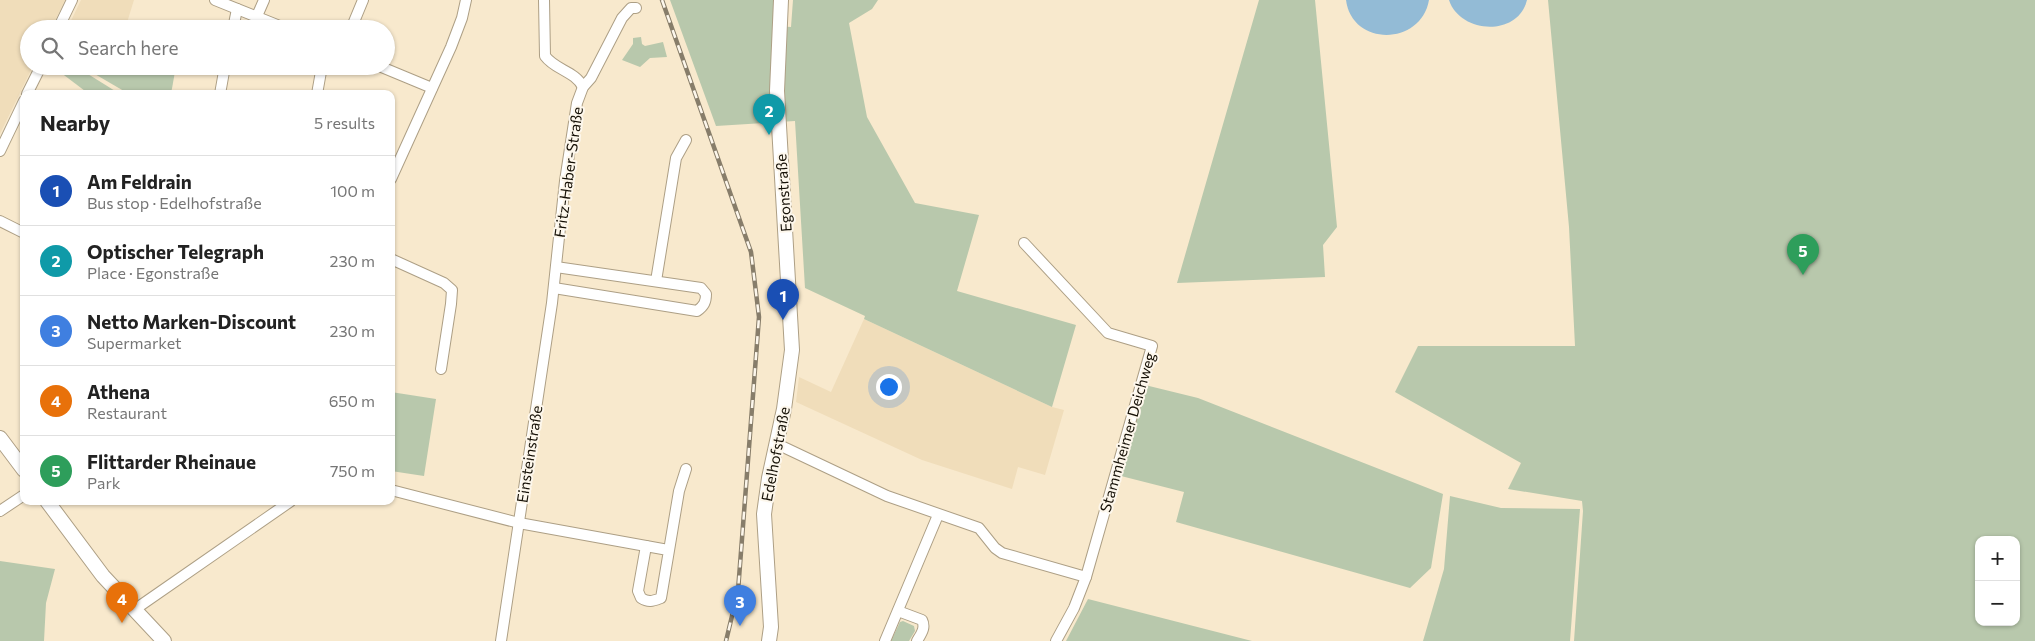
<!DOCTYPE html>
<meta charset="utf-8">
<style>
:root{--surface:#fff;--page:#f2f2f2;--text:#222;--muted:#767676;--line:#e0e0e0;--accent:#1f794e}
body{margin:0;font-family:Commissioner,sans-serif;background:var(--page);color:var(--text)}
.controls{position:absolute;right:15px;bottom:15px;display:grid;overflow:hidden;border-radius:10px;box-shadow:0 1px 4px #0004}
.controls button{width:45px;height:45px;display:grid;place-items:center;padding:0;border:0;border-bottom:1px solid var(--line);background:var(--surface);color:var(--text);font:25px sans-serif}
.you{position:absolute;left:888px;top:386px;width:18px;height:18px;margin:-12px;border:4px solid #fff;border-radius:50%;background:#1a73e8;box-shadow:0 0 0 8px #1a73e833}
.badge{display:grid;place-items:center;width:32px;height:32px;border-radius:50%;background:var(--accent);color:#fff;font-size:16px;font-weight:700}
.pin{position:absolute;translate:-50% -41px;filter:drop-shadow(0 1px 2px #0008)}
.pin::after{content:'';position:absolute;top:26px;width:18px;height:15px;background:inherit;clip-path:polygon(0 0,100% 0,50% 100%)}
.list{margin:0;padding:0;list-style:none}
h2{display:flex;justify-content:space-between;align-items:center;height:65px;margin:0;padding:0 20px;font-size:21px}
h2 small{font-size:16px;font-weight:400;color:var(--muted)}
.list li{display:grid;grid-template-columns:32px 1fr auto;gap:15px;align-items:center;box-sizing:border-box;height:70px;padding:0 20px;border-top:1px solid var(--line)}
.list b{display:block;font-size:19px;white-space:nowrap}
.list p{margin:0;font-size:16px;white-space:nowrap;color:var(--muted)}
.list em{font-size:16px;font-style:normal;color:var(--muted)}
.icon{flex:none;width:28px;height:28px;fill:none;stroke:currentColor;stroke-width:2;stroke-linecap:round;stroke-linejoin:round}
.map{position:relative;flex:none;width:2035px;height:641px;overflow:hidden}
.search{position:absolute;background:var(--surface);box-shadow:0 1px 4px #0004;left:20px;top:20px;width:375px;height:55px;display:flex;align-items:center;gap:12px;box-sizing:border-box;padding:0 18px;border-radius:28px;color:var(--muted);font-size:19px}
.panel{position:absolute;background:var(--surface);box-shadow:0 1px 4px #0004;left:20px;top:90px;width:375px;height:415px;border-radius:10px}
.map>svg:first-child{display:block}
</style>
<div class="map">
<svg width="2035" height="641" viewBox="0 0 2035 641">
<rect width="100%" height="100%" fill="#f8e9cd"/>
<g fill="#f0ddba">
<polygon points="0,0 65,0 51,29 29,29 29,66 33,66 0,134"/>
<polygon points="81,0 134,0 125,29 67,29"/>
<polygon points="864,319 1052,407 1064,410 1045,475 1018,467 1012,489 922,460 796,402 799,377 831,392"/>
</g>
<g fill="#b8c8ac" fill-rule="evenodd">
<polygon points="670,0 778,0 776,26 791,27 793,0 878,0 872,9 849,23 867,117 915,203 979,215 957,291 1076,325 1052,407 864,319 865,316 805,288 795,121 716,126"/>
<polygon points="1259,0 1315,0 1337,227 1323,245 1325,277 1177,283"/>
<path d="M1548,0H2035V641H1574L1583,511L1582,501L1508,489L1521,463L1395,392L1418,346H1575L1569,227ZM1979,540H2016V622H1979Z"/>
<polygon points="641,37 642,44 645,46 663,42 667,57 650,58 640,67 622,60 633,44 633,38"/>
<polygon points="52,66 75,66 120,94 89,94"/>
<polygon points="96,66 176,66 171,94 129,94 93,73"/>
<polygon points="1145,385 1198,398 1443,494 1431,568 1410,588 1176,522 1184,492 1121,476"/>
<polygon points="391,392 436,399 424,476 391,471"/>
<polygon points="1450,496 1501,508 1580,509 1570,641 1423,641 1444,569"/>
<polygon points="0,561 55,569 46,603 44,641 0,641"/>
<polygon points="1088,599 1252,641 1066,641"/>
<polygon points="903,621 914,626 915,631 909,641 891,641 900,622"/>
</g>
<g fill="#93bbd6">
<path d="M1346,0H1429C1421,46 1352,47 1346,0Z"/>
<path d="M1449,0H1527C1518,37 1460,34 1449,0Z"/>
</g>
<g fill="none" stroke-linecap="round" stroke-linejoin="round">
<g stroke="#ad9f85" stroke-width="12">
<g id="street">
<polyline points="215,0 287,29"/>
<path d="M544,0L545,56C555,70 575,71 583,87"/>
<polyline points="257,16 264,0"/>
<polyline points="58,29 72,0"/>
<polyline points="233,29 237,9"/>
<polyline points="351,29 363,0"/>
<polyline points="379,66 432,88"/>
<polyline points="27,94 41,66"/>
<polyline points="220,94 225,66"/>
<polyline points="317,94 322,66"/>
<polyline points="0,151 24,101"/>
<polyline points="391,179 451,47 462,18 466,0"/>
<polyline points="0,221 24,233"/>
<polyline points="1024,243 1108,333 1152,346 1086,577 1074,608 1056,641"/>
<polyline points="391,259 444,283 452,290 451,304 441,369"/>
<polyline points="656,281 676,158 686,140"/>
<path d="M554,288L697,311C704,306 706,302 706,294L701,288L556,267"/>
<polyline points="777,444 887,496 979,528 995,548 1002,553 1086,577"/>
<polyline points="391,490 519,523 646,546"/>
<polyline points="0,511 24,495"/>
<path d="M668,550L646,546L638,591L641,598C649,603 653,601 661,598L679,491L686,469"/>
<polyline points="134,610 291,501"/>
<path d="M898,611L922,620C926,628 921,634 917,641"/>
<polyline points="501,641 552,303 565,181 577,103 583,87 591,78 622,18 631,8 636,8"/>
<polyline points="885,641 938,515"/>
</g>
</g>
<g stroke="#ad9f85" stroke-width="16">
<g id="secondary">
<polyline points="0,438 24,470"/>
<polyline points="47,501 103,576 164,641"/>
<polyline points="769,641 771,627 764,514 769,478 784,409 792,350 777,91 781,0"/>
</g>
</g>
<use href="#street" stroke="#fff" stroke-width="10"/>
<use href="#secondary" stroke="#fff" stroke-width="14"/>
<g stroke="#877d6a" stroke-width="4.5">
<polyline id="rail" points="662,0 751,252 759,317 738,591 726,641"/>
</g>
<use href="#rail" stroke="#fdf7ec" stroke-width="2.5" stroke-dasharray="8" stroke-linecap="butt"/>
</g>
<g text-anchor="middle" dominant-baseline="central" stroke-width="4" stroke-linejoin="round" paint-order="stroke">
<g font-size="15" fill="#151006" stroke="#fdf7ec">
<text transform="translate(568 172) rotate(-82)">Fritz-Haber-Straße</text>
<text transform="translate(783 193) rotate(-94)">Egonstraße</text>
<text transform="translate(1127 432) rotate(-74)">Stammheimer Deichweg</text>
<text transform="translate(529 454) rotate(-81)">Einsteinstraße</text>
<text transform="translate(775 454) rotate(-79)">Edelhofstraße</text>
</g>
</g>
</svg>
<div class="controls">
<button>+</button>
<button>−</button>
</div>
<div class="you"></div>
<div class="pin badge" style="left:783px;top:320px;background:#1a4fb4">1</div>
<div class="pin badge" style="left:769px;top:135px;background:#0f9aa8">2</div>
<div class="pin badge" style="left:740px;top:626px;background:#3f7fe0">3</div>
<div class="pin badge" style="left:122px;top:623px;background:#e8710a">4</div>
<div class="pin badge" style="left:1803px;top:275px;background:#2e9e5b">5</div>
<div class="search"><svg class="icon" aria-label="search" viewBox="0 0 24 24"><circle cx="10" cy="10" r="6"/><path d="M15 15l6 6"/></svg>Search here</div>
<section class="panel">
<h2>Nearby<small>5 results</small></h2>
<ul class="list">
<li><span class="badge" style="background:#1a4fb4">1</span><div><b>Am Feldrain</b><p>Bus stop · Edelhofstraße</p></div><em>100 m</em></li>
<li><span class="badge" style="background:#0f9aa8">2</span><div><b>Optischer Telegraph</b><p>Place · Egonstraße</p></div><em>230 m</em></li>
<li><span class="badge" style="background:#3f7fe0">3</span><div><b>Netto Marken-Discount</b><p>Supermarket</p></div><em>230 m</em></li>
<li><span class="badge" style="background:#e8710a">4</span><div><b>Athena</b><p>Restaurant</p></div><em>650 m</em></li>
<li><span class="badge" style="background:#2e9e5b">5</span><div><b>Flittarder Rheinaue</b><p>Park</p></div><em>750 m</em></li>
</ul>
</section>
</div>
